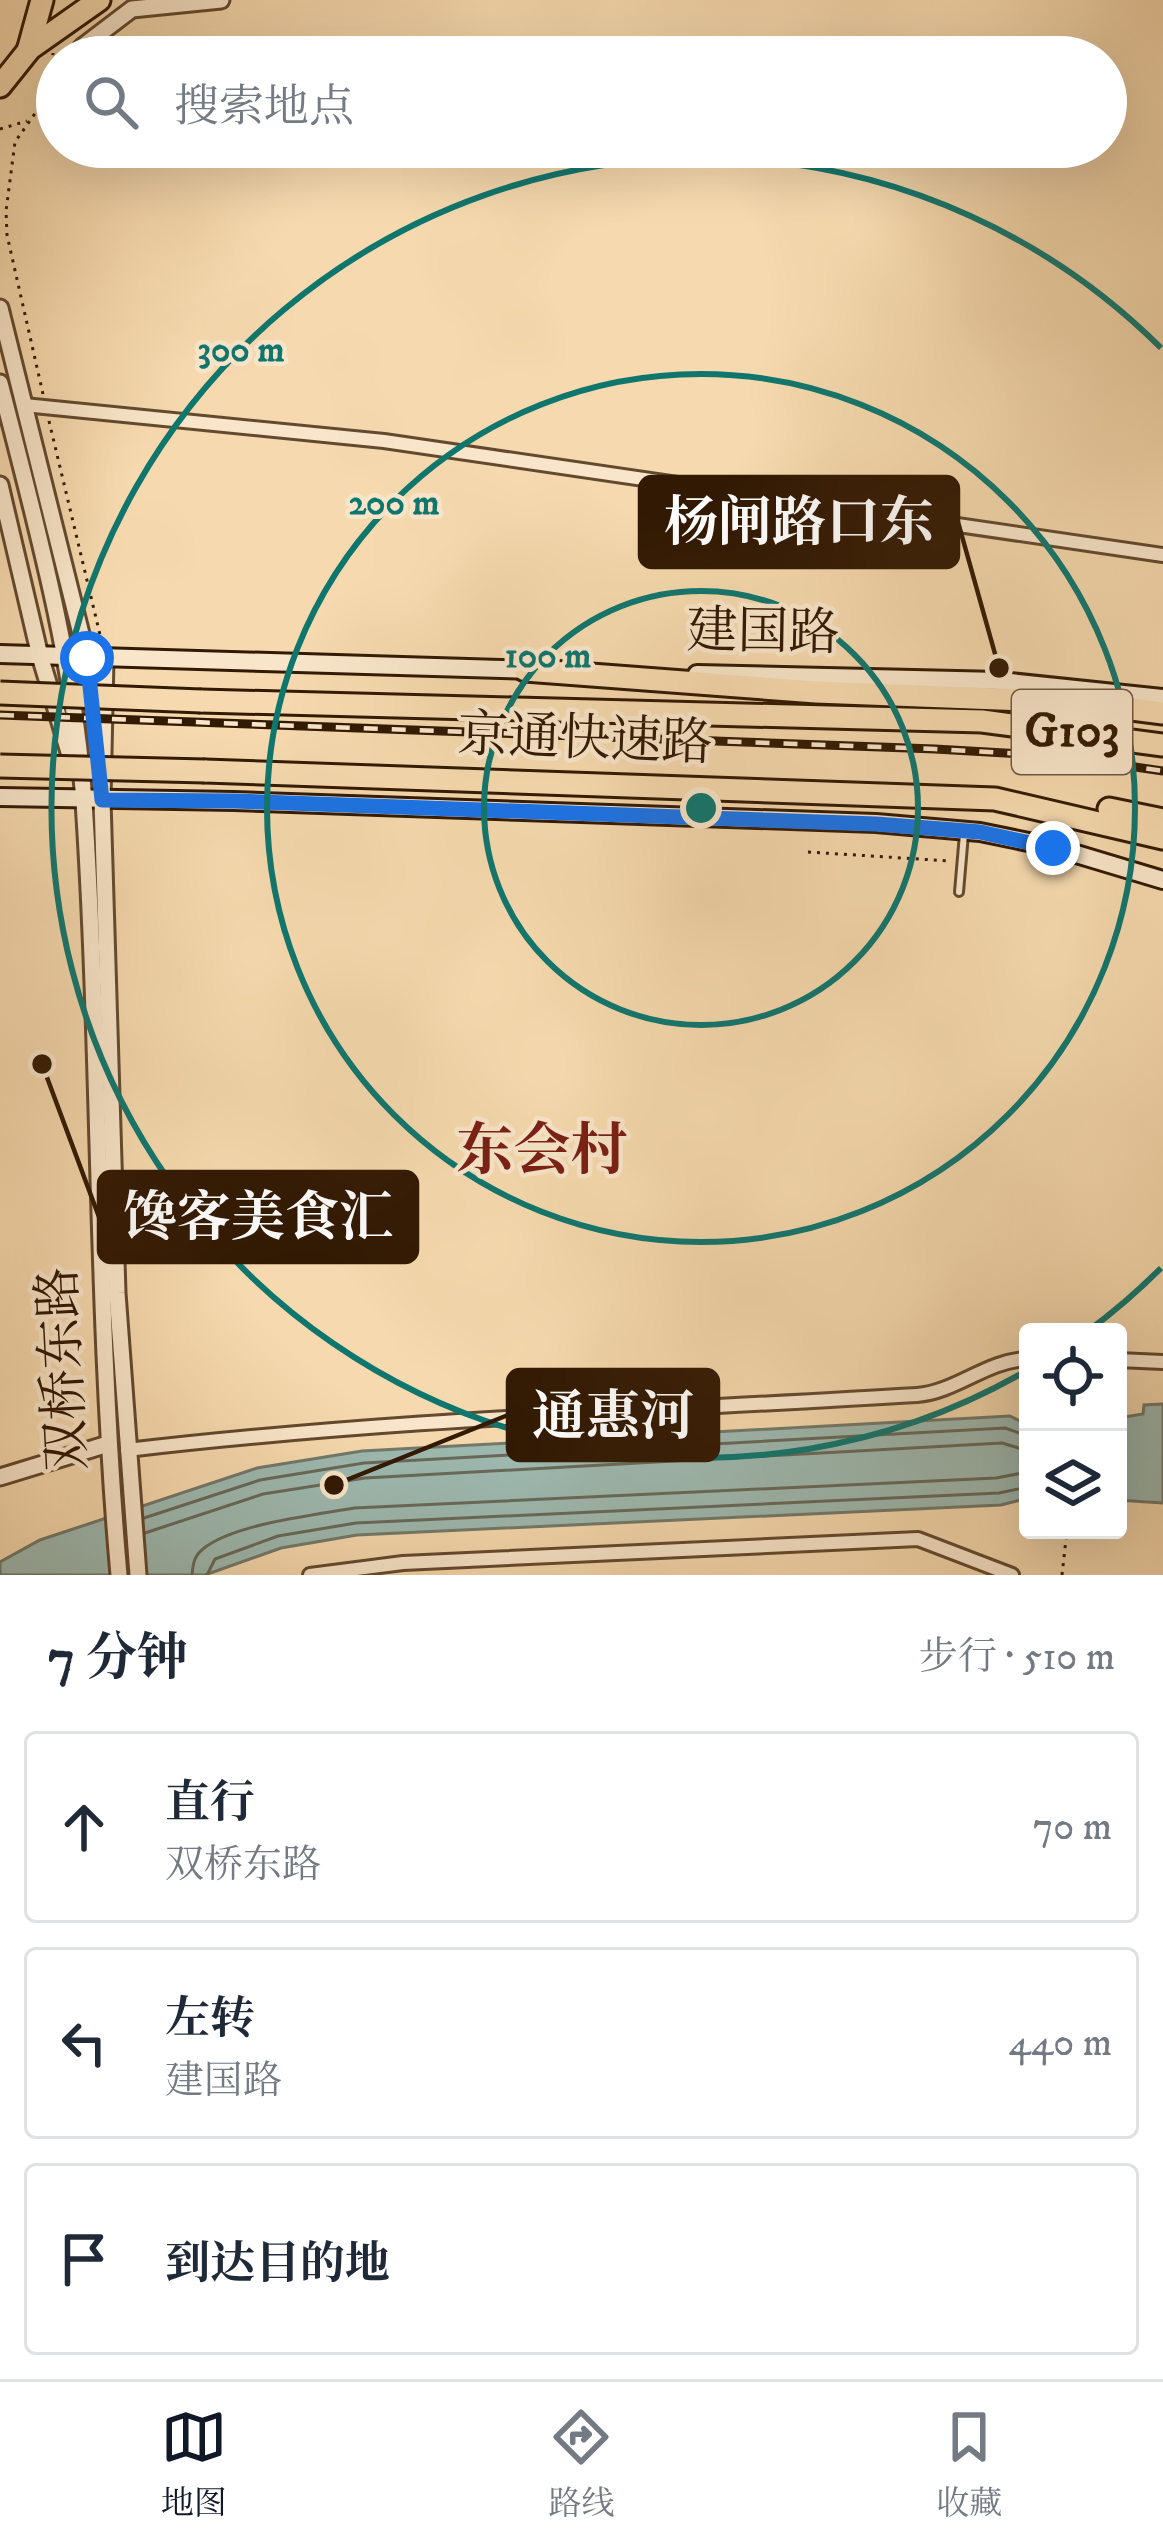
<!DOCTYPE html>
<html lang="zh">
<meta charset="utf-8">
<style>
:root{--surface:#fff;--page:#f6f6f7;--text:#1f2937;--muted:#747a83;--line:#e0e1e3;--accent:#111827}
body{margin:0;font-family:"IM FELL DW Pica","Noto Serif SC",serif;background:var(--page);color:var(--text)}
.controls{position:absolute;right:36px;bottom:36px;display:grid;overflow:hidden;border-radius:12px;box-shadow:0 12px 48px #0002}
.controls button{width:108px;height:108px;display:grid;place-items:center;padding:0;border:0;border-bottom:3px solid var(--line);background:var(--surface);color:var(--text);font:60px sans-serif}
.stop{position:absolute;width:36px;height:36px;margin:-27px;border:9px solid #1a73e8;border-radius:50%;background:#fff}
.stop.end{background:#1a73e8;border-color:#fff;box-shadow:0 3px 12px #0008}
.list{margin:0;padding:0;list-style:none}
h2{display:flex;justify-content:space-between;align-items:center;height:156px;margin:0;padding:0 48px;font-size:51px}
h2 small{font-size:39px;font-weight:400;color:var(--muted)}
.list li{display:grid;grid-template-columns:78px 1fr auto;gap:36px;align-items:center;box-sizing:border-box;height:192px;margin:0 24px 24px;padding:0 24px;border:3px solid var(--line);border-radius:12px}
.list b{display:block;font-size:45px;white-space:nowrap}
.list p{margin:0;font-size:39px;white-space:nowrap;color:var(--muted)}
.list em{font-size:39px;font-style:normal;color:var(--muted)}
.icon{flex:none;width:66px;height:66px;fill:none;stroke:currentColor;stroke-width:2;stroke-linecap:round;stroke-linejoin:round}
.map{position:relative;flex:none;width:1163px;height:1575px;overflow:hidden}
.search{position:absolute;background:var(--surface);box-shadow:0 12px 48px #0002;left:36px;right:36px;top:36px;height:132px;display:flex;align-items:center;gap:30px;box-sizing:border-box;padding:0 42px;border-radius:66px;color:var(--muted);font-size:45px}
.sheet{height:804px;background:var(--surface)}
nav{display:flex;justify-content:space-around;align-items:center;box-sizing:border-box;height:168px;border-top:3px solid var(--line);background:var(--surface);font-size:33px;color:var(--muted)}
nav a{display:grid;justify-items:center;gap:6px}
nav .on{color:var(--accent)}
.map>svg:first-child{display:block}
</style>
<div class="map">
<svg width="1163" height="1575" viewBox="0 0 1163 1575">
<rect width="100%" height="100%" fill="#f6d9ae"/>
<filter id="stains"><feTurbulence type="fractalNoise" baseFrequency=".00167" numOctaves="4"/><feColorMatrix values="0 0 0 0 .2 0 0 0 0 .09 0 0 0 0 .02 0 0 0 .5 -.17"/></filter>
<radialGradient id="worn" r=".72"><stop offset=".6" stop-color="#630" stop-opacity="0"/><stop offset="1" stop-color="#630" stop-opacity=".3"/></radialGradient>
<g fill="#9db9b0" stroke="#72796b" stroke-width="3">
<polygon points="1163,1404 1163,1503 1118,1500 1118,1418 1143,1414 1144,1405"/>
<polygon points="1010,1416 1028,1425 1028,1498 1001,1505 357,1535 281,1548 205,1575 0,1575 0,1562 40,1540 257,1468 362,1451"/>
</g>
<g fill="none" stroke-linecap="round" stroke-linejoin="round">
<g stroke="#68695a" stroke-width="3">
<polyline points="144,1518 260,1480 364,1463 1005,1428 1028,1436"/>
<polyline points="145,1533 263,1494 365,1478 1002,1443 1028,1451"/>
<path d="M192,1575C193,1564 194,1556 203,1549C233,1524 315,1515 354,1508L996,1478L1028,1472"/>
<polyline points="207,1575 215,1559 278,1536 356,1523 999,1493 1028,1487"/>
</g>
<g stroke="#63492e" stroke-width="12">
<polyline id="service" points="959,892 964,834"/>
</g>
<g stroke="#63492e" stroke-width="18">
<g id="minor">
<polyline points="24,405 384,441 1163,555"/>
<polyline points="1118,1360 1163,1362"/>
<path d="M127,1450C390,1419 653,1411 917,1395C956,1392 987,1360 1028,1359"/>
<polyline points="310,1575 403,1563 918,1539 1012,1575"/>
</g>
</g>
<g stroke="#63492e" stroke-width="21">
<g id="tertiary">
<polyline points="82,47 132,9 221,0"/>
<polyline points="0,308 87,658 96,737"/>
<path d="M0,383C35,520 74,660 84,802C101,1059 96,1318 119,1575"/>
<polyline points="0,485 40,656 72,762"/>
<polyline points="105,659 102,800 117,1293 138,1575"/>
<polyline points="0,1477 108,1444"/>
</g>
</g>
<g stroke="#321903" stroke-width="22">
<g id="secondary">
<polyline points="0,654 533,670"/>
<polyline points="697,674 1000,681 1163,698"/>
<polyline points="0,797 234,801 876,823 980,832 1053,847 1163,880"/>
</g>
</g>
<g stroke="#321903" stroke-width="27">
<g id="trunk">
<polyline points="28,50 99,0"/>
<polyline points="0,86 28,51 42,0"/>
</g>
</g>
<g stroke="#321903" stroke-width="27">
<g id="motorway">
<polyline points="525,670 816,692 1077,702 1163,713"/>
<polyline points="201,701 982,721 1163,745"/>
<polyline points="205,771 995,799 1163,838"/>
<polyline points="1109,809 1163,820"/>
</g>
</g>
<g stroke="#321903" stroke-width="3" stroke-dasharray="3 6" stroke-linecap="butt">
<polyline points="50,91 53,53"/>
<polyline points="0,129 27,121"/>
<polyline points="43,394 7,235 6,211 15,142 57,82"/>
<polyline points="49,421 101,639"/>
<polyline points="808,852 950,861"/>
<polyline points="1062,1575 1067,1530"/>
</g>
<use href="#service" stroke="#f9e6ca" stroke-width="6"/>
<use href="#minor" stroke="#f9e6ca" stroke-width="12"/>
<use href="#tertiary" stroke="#f9e6ca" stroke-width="15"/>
<use href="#secondary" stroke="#f9e6ca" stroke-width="16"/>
<use href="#trunk" stroke="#f6d9ae" stroke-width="21"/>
<use href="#motorway" stroke="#f6d9ae" stroke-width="21"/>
<g stroke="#321903" stroke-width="9">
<polyline id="rail" points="0,715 935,749 1059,756 1163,771"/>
</g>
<use href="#rail" stroke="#f9e6ca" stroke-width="4.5" stroke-dasharray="14" stroke-linecap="butt"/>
<g stroke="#321903" stroke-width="27" stroke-linecap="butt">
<g id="motorway-bridge">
<polyline points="0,693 201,701"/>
<polyline points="0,766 205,771"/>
</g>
</g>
<use href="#motorway-bridge" stroke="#f6d9ae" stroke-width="21"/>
</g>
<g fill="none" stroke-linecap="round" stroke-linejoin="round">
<polyline stroke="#1a73e8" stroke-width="15" points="87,658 102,800 234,801 876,824 980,832 1053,848"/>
</g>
<g fill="none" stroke="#0f766e" stroke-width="6">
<circle cx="701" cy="808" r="217"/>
<circle cx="701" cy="808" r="434"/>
<path d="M1161 1268A650 650 0 0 1 1088 1331M1026 1371A650 650 0 1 1 1161 348"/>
</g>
<g text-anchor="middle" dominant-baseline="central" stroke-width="9" stroke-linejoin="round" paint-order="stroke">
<rect fill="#f9e6ca" stroke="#6e563f" stroke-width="3" x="1012" y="690" width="120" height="84" rx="9"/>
<g font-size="48" font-weight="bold" fill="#321903">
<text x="1072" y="732">G103</text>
</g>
<g font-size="51" fill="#321903" stroke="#f9e6ca">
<text transform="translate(763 633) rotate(1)">建国路</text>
<text transform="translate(585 740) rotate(2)">京通快速路</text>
<text transform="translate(64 1369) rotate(-93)">双桥东路</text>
</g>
<g font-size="57" font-weight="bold" fill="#7a1f14" stroke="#f9e6ca">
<text x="542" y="1152">东会村</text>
</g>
</g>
<circle cx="701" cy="808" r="18" fill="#0f766e" stroke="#f9e6ca" stroke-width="6"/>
<g font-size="36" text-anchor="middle" font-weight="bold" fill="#0f766e" stroke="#f9e6ca" stroke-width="9" stroke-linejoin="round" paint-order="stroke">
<text x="241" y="361">300 m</text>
<text x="394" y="514">200 m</text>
<text x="548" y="667">100 m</text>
</g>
<path fill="none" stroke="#321903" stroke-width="4.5" d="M999 668L958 522M42 1064L99 1217M334 1485L508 1415"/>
<g fill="#321903" stroke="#f9e6ca" stroke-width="4.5">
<circle cx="999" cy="668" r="12"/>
<circle cx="42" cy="1064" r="12"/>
<circle cx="334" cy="1485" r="12"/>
</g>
<g fill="#321903" stroke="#321903" stroke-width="4.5">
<rect x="640" y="477" width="318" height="90" rx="12"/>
<rect x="99" y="1172" width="318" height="90" rx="12"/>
<rect x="508" y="1370" width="210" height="90" rx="12"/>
</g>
<g font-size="54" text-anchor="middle" font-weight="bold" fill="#fff">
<text x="799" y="540">杨闸路口东</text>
<text x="258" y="1235">馋客美食汇</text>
<text x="613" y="1434">通惠河</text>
</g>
<rect width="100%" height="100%" filter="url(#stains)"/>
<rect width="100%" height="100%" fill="url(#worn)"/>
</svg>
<div class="controls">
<button><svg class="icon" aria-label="locate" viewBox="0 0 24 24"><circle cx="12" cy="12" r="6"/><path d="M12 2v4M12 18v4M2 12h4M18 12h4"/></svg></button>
<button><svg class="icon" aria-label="layers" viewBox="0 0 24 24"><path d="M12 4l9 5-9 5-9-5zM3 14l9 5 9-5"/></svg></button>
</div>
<div class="stop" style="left:87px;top:658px"></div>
<div class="stop end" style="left:1053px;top:848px"></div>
<div class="search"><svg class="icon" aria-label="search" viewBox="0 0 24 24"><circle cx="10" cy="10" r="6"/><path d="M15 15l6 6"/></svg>搜索地点</div>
</div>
<section class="sheet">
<h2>7 分钟<small>步行 · 510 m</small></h2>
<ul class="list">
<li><svg class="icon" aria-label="ahead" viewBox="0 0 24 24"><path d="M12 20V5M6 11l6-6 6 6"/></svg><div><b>直行</b><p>双桥东路</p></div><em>70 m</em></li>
<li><svg class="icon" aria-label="left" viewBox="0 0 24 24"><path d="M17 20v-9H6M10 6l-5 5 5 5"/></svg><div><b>左转</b><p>建国路</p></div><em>440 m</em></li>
<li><svg class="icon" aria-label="arrive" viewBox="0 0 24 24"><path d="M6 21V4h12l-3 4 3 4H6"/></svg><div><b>到达目的地</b></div></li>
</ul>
</section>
<nav>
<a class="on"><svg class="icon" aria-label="map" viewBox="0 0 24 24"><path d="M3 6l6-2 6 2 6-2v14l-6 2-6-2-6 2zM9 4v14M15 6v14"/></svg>地图</a>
<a><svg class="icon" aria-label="directions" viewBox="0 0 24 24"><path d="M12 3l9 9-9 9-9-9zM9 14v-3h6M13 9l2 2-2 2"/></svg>路线</a>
<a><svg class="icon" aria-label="saved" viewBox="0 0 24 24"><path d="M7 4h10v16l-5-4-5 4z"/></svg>收藏</a>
</nav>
